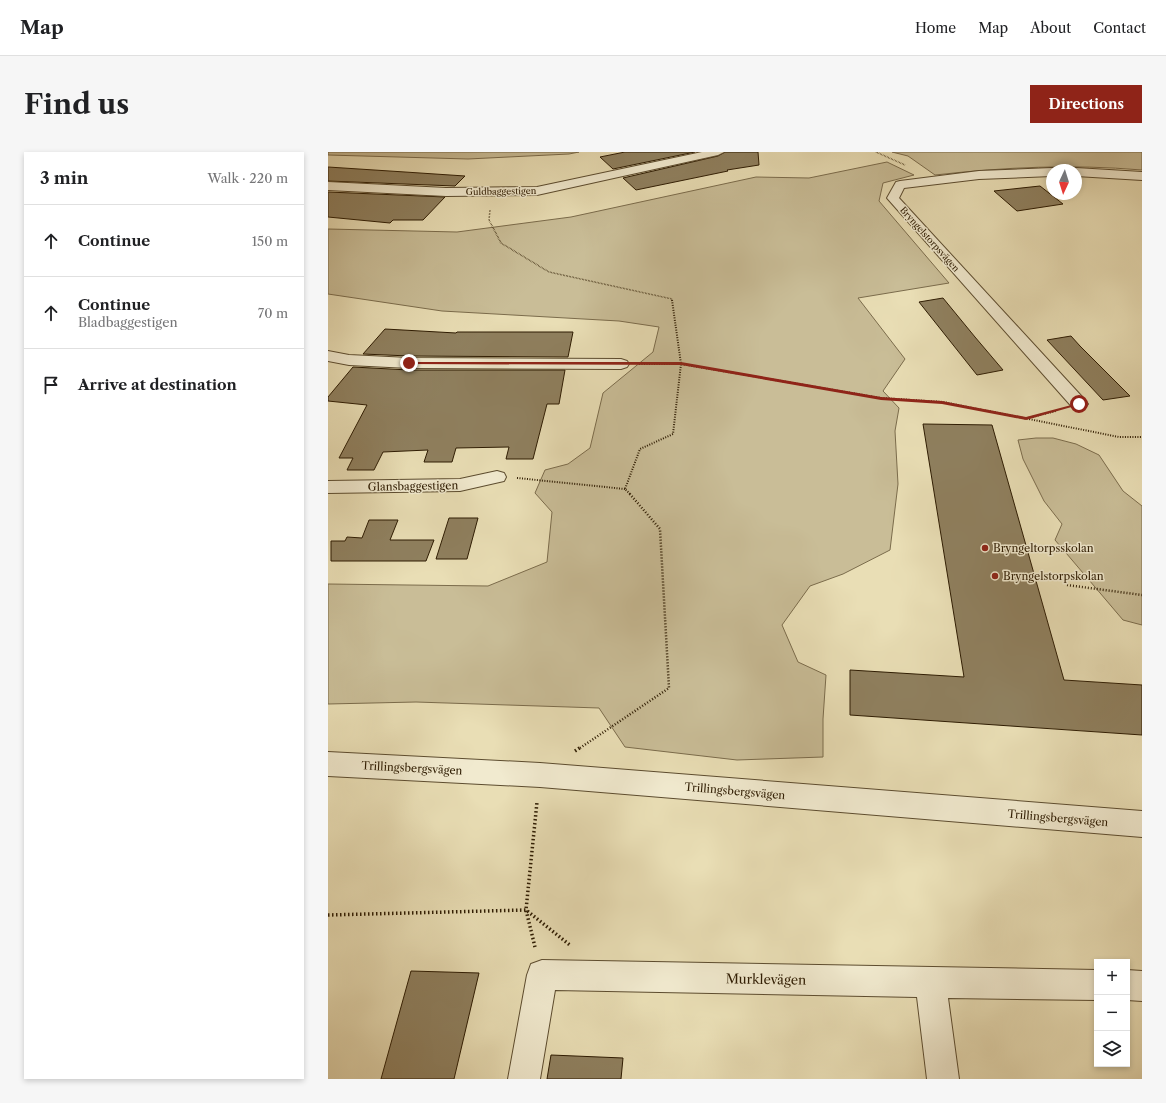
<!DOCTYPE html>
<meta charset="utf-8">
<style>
:root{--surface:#fff;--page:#f6f6f6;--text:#202124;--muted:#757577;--line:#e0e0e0;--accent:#8f2418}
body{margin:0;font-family:"Libre Caslon Text",serif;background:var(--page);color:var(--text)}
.controls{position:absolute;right:12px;bottom:12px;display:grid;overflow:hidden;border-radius:0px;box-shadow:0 2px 6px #0003}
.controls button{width:36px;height:36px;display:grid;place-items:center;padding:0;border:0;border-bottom:1px solid var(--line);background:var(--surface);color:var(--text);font:20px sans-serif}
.compass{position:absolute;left:718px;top:12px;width:36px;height:36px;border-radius:50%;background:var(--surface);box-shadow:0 2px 6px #0003;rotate:184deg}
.stop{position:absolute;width:12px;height:12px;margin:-9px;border:3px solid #8f2418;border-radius:50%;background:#fff}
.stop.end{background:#8f2418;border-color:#fff;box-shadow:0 1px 4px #0008}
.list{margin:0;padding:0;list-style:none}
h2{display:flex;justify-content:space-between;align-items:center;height:52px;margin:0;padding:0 16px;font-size:17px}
h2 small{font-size:13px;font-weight:400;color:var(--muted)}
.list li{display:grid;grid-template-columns:26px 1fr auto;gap:12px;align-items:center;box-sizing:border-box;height:72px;padding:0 16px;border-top:1px solid var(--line)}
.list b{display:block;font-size:15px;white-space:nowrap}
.list p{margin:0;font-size:13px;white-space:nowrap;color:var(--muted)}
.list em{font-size:13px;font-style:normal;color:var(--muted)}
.icon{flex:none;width:22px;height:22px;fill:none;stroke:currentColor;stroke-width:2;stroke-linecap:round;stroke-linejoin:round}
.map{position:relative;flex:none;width:814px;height:927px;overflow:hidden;border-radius:0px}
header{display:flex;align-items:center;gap:24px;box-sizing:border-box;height:56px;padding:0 20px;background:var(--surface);border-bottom:1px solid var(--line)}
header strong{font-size:19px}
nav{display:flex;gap:22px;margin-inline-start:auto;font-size:14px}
.intro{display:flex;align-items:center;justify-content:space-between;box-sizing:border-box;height:96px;padding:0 24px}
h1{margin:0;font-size:28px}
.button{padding:10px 18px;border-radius:0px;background:var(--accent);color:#fff;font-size:14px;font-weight:700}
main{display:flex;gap:24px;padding:0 24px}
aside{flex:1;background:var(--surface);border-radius:0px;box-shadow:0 2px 6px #0003}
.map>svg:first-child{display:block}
</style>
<header>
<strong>Map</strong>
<nav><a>Home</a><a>Map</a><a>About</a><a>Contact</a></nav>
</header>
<div class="intro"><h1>Find us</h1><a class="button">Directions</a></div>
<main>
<aside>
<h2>3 min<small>Walk · 220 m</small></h2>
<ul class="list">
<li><svg class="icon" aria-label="ahead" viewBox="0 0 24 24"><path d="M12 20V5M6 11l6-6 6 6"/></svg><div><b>Continue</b></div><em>150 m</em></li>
<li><svg class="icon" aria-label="ahead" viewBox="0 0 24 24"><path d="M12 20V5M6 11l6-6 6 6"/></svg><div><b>Continue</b><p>Bladbaggestigen</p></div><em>70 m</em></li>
<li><svg class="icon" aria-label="arrive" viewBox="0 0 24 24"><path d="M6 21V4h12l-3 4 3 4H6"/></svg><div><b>Arrive at destination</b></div></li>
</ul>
</aside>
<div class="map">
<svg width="814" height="927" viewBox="0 0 814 927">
<rect width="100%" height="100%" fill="#e9deb5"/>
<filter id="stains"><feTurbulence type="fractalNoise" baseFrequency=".005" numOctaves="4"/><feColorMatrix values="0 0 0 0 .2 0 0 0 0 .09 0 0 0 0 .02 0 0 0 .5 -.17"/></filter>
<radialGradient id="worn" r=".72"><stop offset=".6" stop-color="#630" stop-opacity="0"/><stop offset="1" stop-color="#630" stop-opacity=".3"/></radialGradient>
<g fill="#c9bd97" stroke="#7b6c4c">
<polygon points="0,0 251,0 241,2 140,7 0,3"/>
<path d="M564,0H814V18C743,12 678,15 607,23L580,4Z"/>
<polygon points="559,10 586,23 555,31 551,49 621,131 530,146 577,207 555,239 571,256 567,279 570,332 562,398 515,422 482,434 454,473 470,510 498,523 495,567 495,605 409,608 297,595 271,556 88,550 0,552 0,432 160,434 219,410 224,360 207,341 217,318 240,312 262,296 275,241 325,200 331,175 291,169 114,159 0,142 0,77 129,80 243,65 428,25 481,26"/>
<polygon points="708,286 725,286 748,292 771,303 795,339 814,354 814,473 795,468 727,388 734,372 716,349 695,307 690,288"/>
</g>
<g fill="#8f805f" stroke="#2d1b02">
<polygon points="297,0 367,0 285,17 272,5"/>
<polygon points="397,0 430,0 431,13 399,18 400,19 308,38 295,26 390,4"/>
<polygon points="0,15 77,20 137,24 127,34 0,29"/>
<polygon points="712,34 735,52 689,59 666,39"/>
<polygon points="0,40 117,45 95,68 65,68 62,71 0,65"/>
<polygon points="615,146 647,185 675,218 649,223 591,150"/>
<polygon points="57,177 128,181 129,180 245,180 240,205 81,204 35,202"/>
<polygon points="743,184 752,194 802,244 775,248 719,188"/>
<polygon points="25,215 81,218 237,218 231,252 219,252 205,307 178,307 181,295 128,296 124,310 96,310 100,298 55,300 46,318 19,318 25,306 11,306 39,253 0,249 0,245"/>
<polygon points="595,272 664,273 736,528 814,533 814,583 522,563 522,518 636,525"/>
<polygon points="121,366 150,366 139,407 108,407"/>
<polygon points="41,368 70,368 62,388 106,388 98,409 3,409 3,389 17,389 19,385 34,386"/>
<polygon points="83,819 151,821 126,927 53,927"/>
<polygon points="223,903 295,906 293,927 219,927"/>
</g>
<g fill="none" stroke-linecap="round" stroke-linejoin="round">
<g stroke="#5c4c2f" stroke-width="2">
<g id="minor">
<polygon points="374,0 396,0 390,3 209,43 118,44 0,38 0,30 118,36 209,35"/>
<polygon points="724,16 728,18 724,18 724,24 651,27 576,36 571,46 757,248 760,252 757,256 751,257 745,256 559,46 568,30 572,29 651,19"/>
<polygon points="748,16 814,20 814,28 748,24 748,18 744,18"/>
<polygon points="0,199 21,203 81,206 293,207 299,209 301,212 299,215 293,217 81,216 21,213 0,209"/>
<polygon points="169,319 176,321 178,325 176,329 132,339 0,341 0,329 132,327"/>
<polygon points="0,600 212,611 814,659 814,685 212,635 0,624"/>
<polygon points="214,808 769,818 769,848 620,846 631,927 599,927 589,845 227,838 212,927 180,927 199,823 203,812"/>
<polygon points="799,818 814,819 814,849 799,848"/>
</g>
</g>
<g stroke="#2d1b02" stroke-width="1.5" stroke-dasharray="0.5 1" stroke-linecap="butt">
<polyline points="548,0 577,13"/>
<polyline points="162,58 161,68 173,91 221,120 344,147 344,149"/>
</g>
<g stroke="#2d1b02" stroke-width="2" stroke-dasharray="1 1.5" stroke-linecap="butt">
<polyline points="344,148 353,212 553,246 615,250 791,285 814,285"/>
<polyline points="700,266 728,259"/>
<polyline points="189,326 297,337"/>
<polyline points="302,342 297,337 312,297 345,282 353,212 311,212"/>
</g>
<g stroke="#2d1b02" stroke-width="2.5" stroke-dasharray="1 2" stroke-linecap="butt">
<polyline points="739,433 814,443"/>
<polyline points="252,596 341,536 332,377 301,341"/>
</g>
<g stroke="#2d1b02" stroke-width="3.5" stroke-dasharray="1.5 2.5" stroke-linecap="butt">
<polyline points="247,599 253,595"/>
<polyline points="0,763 198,758 243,794"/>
<polyline points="207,795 198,758 209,650"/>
</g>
<use href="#minor" fill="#f1eacf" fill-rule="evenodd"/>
</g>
<polygon fill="#8f2418" points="81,210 353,210 553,245 614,249 698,265 751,251 754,252 698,268 614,252 553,248 353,213 79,212"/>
<g fill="#8f2418" stroke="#f1eacf" stroke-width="1.5">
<circle cx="657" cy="396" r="4"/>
<circle cx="667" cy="424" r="4"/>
</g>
<g text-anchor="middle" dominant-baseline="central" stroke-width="3" stroke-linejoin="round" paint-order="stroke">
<g font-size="9" fill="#2d1b02" stroke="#f1eacf">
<text transform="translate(173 39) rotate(-1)">Guldbaggestigen</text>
<text transform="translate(602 87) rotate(48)">Bryngelstorpsvägen</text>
</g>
<g font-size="11" fill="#2d1b02" stroke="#f1eacf">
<text transform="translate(85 334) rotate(-1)">Glansbaggestigen</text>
<text transform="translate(84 616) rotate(3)">Trillingsbergsvägen</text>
<text transform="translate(407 639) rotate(5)">Trillingsbergsvägen</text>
<text transform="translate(730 666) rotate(5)">Trillingsbergsvägen</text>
</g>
<g font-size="11" fill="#2d1b02" stroke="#f1eacf" text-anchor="start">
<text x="665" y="396">Bryngeltorpsskolan</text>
<text x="675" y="424">Bryngelstorpskolan</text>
</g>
<g font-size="13" fill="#2d1b02" stroke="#f1eacf">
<text transform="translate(438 827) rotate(1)">Murklevägen</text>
</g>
</g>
<rect width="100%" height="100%" filter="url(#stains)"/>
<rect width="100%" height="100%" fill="url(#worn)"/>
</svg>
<div class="controls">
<button>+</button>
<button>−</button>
<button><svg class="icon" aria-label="layers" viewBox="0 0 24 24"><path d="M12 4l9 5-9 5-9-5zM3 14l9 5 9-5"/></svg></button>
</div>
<svg class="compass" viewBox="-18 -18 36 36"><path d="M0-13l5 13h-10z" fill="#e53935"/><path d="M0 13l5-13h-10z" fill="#757577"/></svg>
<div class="stop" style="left:751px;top:252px"></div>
<div class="stop end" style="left:81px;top:211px"></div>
</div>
</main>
